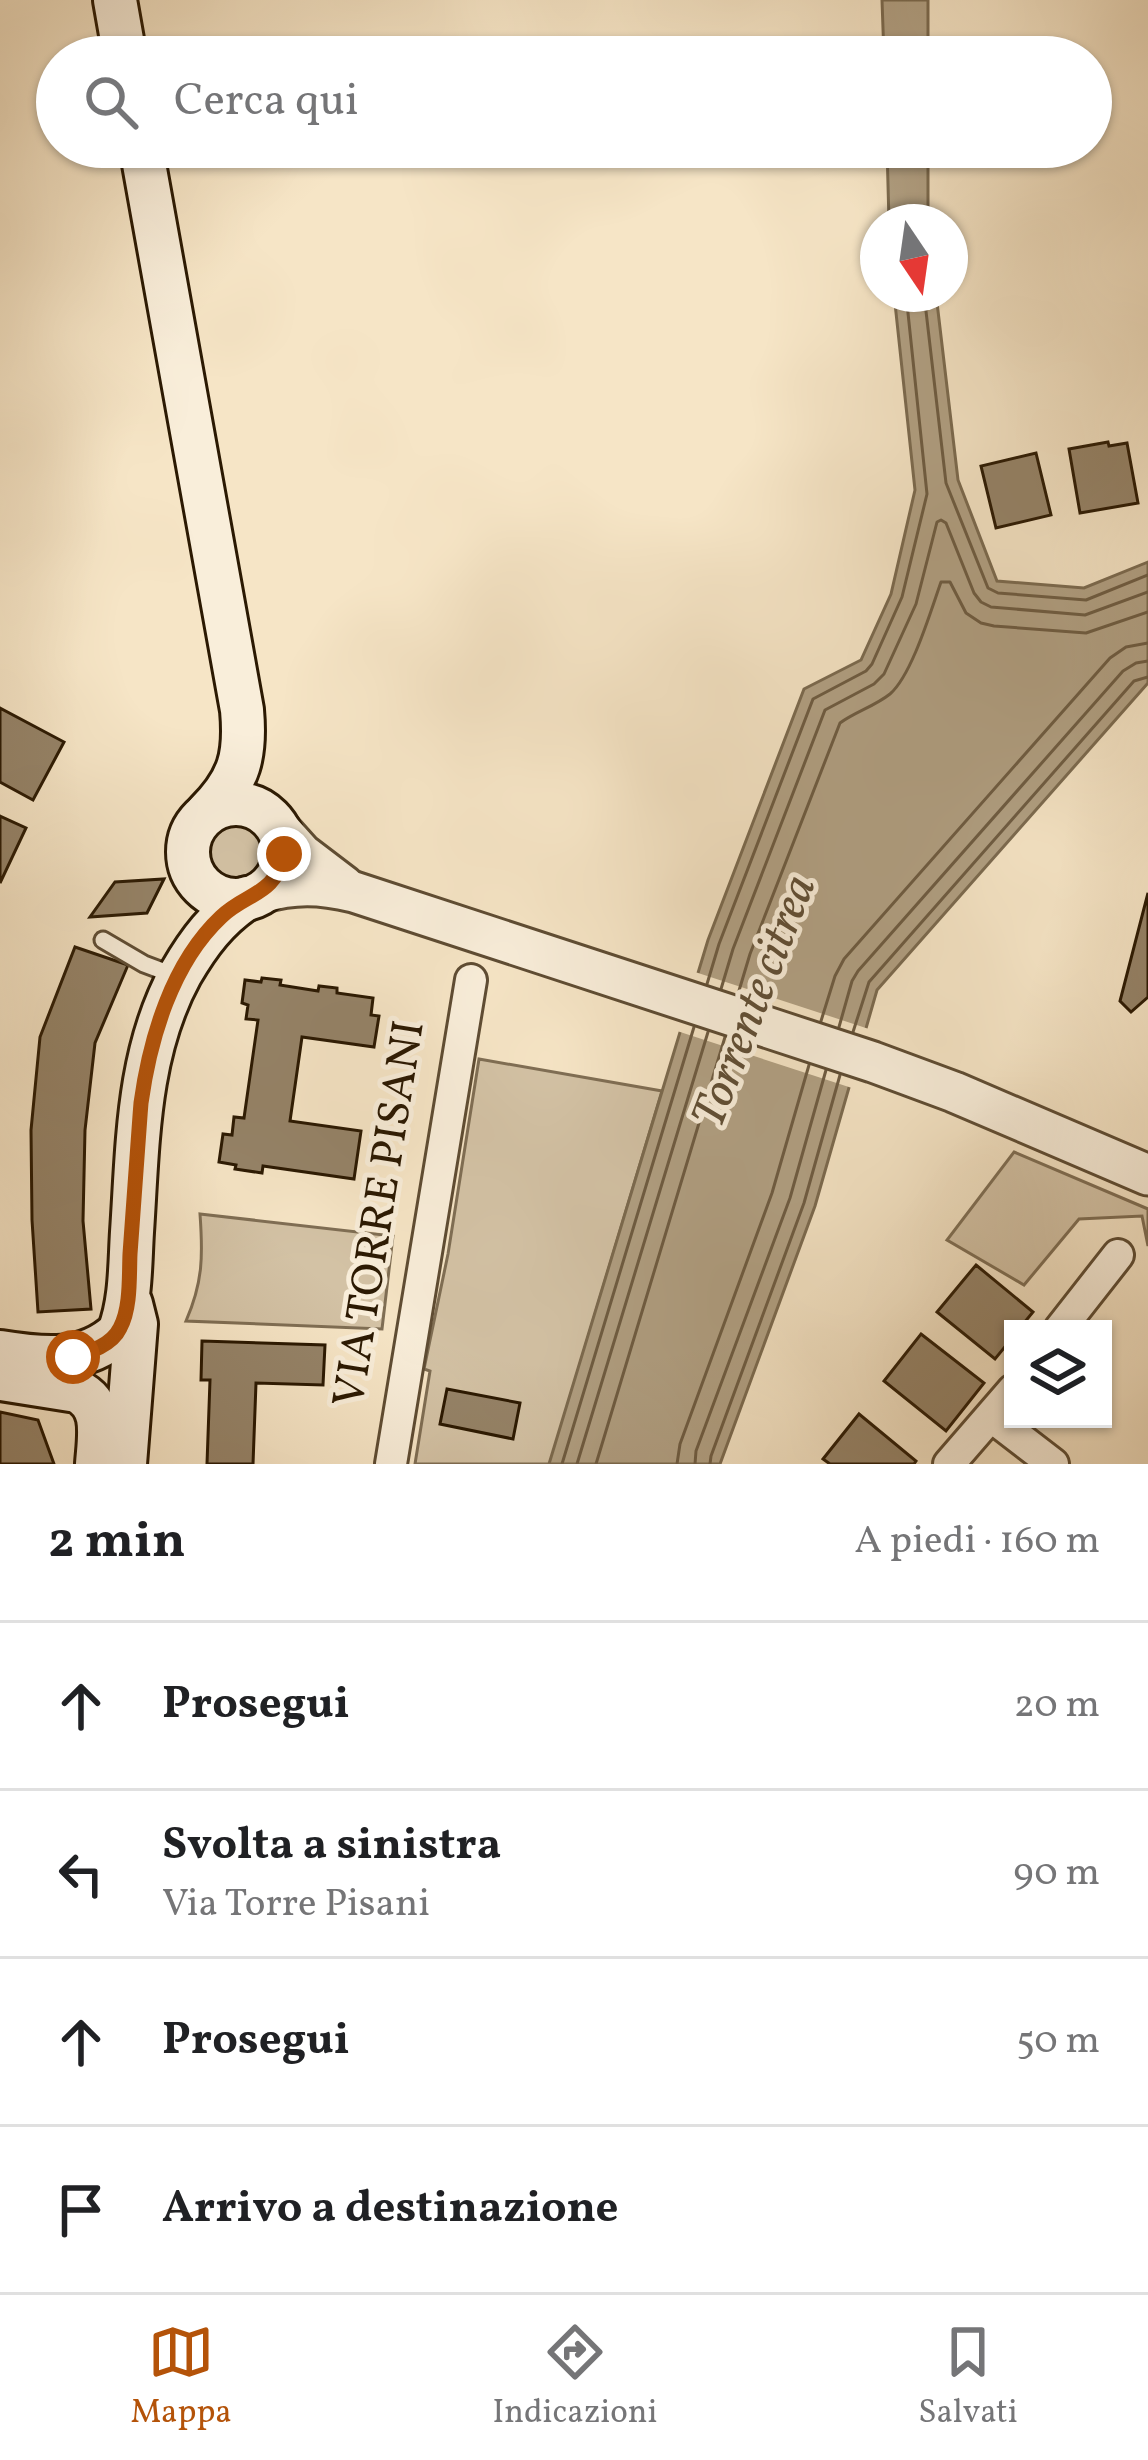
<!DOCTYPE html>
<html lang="it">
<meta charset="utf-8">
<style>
:root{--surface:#fff;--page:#f2f2f2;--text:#202124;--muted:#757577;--line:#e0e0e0;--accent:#b45309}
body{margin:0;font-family:Vollkorn,serif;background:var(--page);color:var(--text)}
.controls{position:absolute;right:36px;bottom:36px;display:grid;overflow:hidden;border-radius:0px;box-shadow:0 3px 9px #0004}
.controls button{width:108px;height:108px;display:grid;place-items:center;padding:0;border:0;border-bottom:3px solid var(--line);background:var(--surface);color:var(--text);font:60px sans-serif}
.compass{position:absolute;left:860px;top:204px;width:108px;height:108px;border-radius:50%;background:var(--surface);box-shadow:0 3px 9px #0004;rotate:167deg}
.stop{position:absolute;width:36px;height:36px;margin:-27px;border:9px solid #b45309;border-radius:50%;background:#fff}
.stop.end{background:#b45309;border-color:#fff;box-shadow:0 3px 12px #0008}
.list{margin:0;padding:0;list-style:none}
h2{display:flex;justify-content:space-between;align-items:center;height:156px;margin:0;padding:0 48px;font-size:51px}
h2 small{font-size:39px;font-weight:400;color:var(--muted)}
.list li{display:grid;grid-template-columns:78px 1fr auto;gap:36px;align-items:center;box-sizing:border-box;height:168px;padding:0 48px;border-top:3px solid var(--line)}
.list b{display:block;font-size:45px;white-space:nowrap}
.list p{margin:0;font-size:39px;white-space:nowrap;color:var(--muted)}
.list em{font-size:39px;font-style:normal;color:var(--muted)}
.icon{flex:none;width:66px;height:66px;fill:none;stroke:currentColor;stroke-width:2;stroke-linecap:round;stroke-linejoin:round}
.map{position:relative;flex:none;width:1148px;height:1464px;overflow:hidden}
.search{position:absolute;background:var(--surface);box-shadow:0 3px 9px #0004;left:36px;right:36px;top:36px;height:132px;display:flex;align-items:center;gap:30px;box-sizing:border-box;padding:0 42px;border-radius:66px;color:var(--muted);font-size:45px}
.sheet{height:828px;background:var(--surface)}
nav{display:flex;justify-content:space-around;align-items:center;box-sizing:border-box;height:168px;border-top:3px solid var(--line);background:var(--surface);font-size:33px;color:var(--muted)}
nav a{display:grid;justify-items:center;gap:6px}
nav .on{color:var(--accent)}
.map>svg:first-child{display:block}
</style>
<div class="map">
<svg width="1148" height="1464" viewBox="0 0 1148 1464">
<rect width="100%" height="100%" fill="#f6e5c6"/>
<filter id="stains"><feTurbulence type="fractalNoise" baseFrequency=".00167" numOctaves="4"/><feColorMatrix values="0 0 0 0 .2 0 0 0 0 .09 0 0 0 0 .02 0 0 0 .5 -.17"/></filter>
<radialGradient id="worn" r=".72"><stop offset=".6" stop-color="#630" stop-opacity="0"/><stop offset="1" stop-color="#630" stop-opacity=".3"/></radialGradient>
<g fill="#d3c2a5" stroke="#7f6e54" stroke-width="3">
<circle cx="236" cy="852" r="32"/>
<polygon points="479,1059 662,1091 550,1464 415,1464 430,1371 424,1369 448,1254"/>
<polygon points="1014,1152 1148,1209 1148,1246 1142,1216 1079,1219 1024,1285 947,1240"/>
<path d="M200,1214L393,1236L382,1329L186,1321C203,1282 203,1256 200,1214Z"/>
</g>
<g fill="#b1a083" stroke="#7b6a4f" stroke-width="3">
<polygon points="882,0 928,0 928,57 884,57"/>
<polygon points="887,147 928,147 928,222 889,222"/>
<polygon points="894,294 936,294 958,480 997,581 1084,588 1148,562 1148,683 877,990 815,1206 720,1464 549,1464 708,940 804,689 861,660 891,594 915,490"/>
</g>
<polygon fill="#f6e5c6" points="692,971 872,1030 855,1089 674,1030"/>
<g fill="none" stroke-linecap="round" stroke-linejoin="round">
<g stroke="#6e5c42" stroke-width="3">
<polyline points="924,294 946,483 988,588 998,593 1086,600 1148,575"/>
<polyline points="707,984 719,944 813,699 866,671 872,664 902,597 927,494 906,294"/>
<polyline points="721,989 733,949 825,710 874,684 884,674 916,604 937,522 941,520 946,523 974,593 981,602 991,607 1085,615 1148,592"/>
<path d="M738,994L750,954L840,723C855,712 875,706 890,694C912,675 931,610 941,582H950L966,613L981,623L994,626L1086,633L1148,612"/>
<polyline points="821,1021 835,976 844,959 1110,658 1126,647 1148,643"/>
<polyline points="839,1027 852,981 858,971 1123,671 1136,663 1148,661"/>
<polyline points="853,1032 869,982 1134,681 1148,677"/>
<polyline points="562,1464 694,1027"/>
<polyline points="577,1464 708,1032"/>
<polyline points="596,1464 725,1037"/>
<polyline points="677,1464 680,1444 772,1193 809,1065"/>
<polyline points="695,1464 696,1451 790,1198 826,1070"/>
<polyline points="710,1464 711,1456 804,1203 840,1075"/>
</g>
</g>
<g fill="#958368" stroke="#2b1902" stroke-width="3">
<polygon points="1108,442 1109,446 1127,443 1138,503 1080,513 1069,449"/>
<polygon points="1036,453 1051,515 996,528 981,466"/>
<polygon points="0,708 64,742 33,800 0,782"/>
<polygon points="0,816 26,828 0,883"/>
<polygon points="164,879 147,913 90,917 115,882"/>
<polygon points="1148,893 1148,997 1131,1012 1120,1001"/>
<polygon points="75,947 128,965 95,1043 85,1130 83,1221 91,1309 38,1312 32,1220 31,1130 40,1037"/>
<polygon points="262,978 281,980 280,985 318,991 319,986 337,988 337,993 373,998 371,1015 379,1016 374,1047 302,1037 290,1121 361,1131 354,1179 263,1166 262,1173 235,1169 236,1165 219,1162 223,1134 232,1135 234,1117 244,1118 258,1020 246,1019 248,1005 242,1003 245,980 261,982"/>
<polygon points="976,1265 1033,1312 1019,1329 1013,1329 1013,1337 995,1359 937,1312"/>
<polygon points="921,1334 984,1383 946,1431 884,1381"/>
<polygon points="202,1341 325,1345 323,1385 256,1383 253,1464 207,1464 210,1380 201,1380"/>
<polygon points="447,1389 520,1403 513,1439 440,1424"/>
<polygon points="0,1412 38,1420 54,1464 0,1464"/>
<polygon points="859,1414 916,1461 914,1464 830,1464 823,1459"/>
</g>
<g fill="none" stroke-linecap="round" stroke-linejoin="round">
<g stroke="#5e4c33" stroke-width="21">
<polyline id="service" points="103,940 144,964 176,976"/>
</g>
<g stroke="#5e4c33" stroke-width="36">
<g id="minor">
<polyline points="1060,1329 1118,1255"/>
<polyline points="992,1417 1053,1464"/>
<polyline points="391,1464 471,980"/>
<polyline points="949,1464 1013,1390"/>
</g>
</g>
<g stroke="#5e4c33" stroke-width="45">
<g id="tertiary">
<polyline points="276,825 302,854 344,886"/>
<path d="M261,893C294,883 320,884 354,892L873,1062L954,1092L1148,1175"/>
</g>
</g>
<g stroke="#2b1902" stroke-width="48">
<g id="secondary">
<polyline points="115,0 125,57"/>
<path d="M141,147L242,710C246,755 240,780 207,813"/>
<circle cx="236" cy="852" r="48"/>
<path d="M0,1352C43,1359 85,1364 119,1332C131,1301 130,1264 132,1232C138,1143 137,1053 181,973C199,942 217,918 247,898"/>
<path d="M1,1379L77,1391C106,1405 99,1436 97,1464"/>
<polyline points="125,1464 136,1324 131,1304"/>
</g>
</g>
<use href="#service" stroke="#f9eeda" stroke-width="15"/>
<use href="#minor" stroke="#f9eeda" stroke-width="30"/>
<use href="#tertiary" stroke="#f9eeda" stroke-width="39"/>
<use href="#secondary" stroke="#f9eeda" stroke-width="42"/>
</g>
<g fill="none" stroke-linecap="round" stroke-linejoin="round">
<path stroke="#b45309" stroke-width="15" d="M73,1357C90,1352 112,1345 120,1328C131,1308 129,1276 130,1254C134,1203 137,1153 141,1103C150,1038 172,963 221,917C247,892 275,896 284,854"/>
</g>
<g text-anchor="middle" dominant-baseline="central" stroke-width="10" stroke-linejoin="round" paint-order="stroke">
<g font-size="45" fill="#2b1902" stroke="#f9eeda">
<text transform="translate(381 1214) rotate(-81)">VIA TORRE PISANI</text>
</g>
<g font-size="48" font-style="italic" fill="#614f36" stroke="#f9eeda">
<text transform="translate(756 1002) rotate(-69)">Torrente citrea</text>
</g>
</g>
<rect width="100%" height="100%" filter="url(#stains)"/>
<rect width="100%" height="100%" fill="url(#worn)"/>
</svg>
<div class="controls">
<button><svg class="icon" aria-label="layers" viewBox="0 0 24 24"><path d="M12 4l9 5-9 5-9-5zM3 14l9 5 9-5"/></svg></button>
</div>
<svg class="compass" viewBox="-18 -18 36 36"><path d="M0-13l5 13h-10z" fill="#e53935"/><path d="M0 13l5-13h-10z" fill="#757577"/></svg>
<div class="stop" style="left:73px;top:1357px"></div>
<div class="stop end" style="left:284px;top:854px"></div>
<div class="search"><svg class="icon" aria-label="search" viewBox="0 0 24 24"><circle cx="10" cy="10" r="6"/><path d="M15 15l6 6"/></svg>Cerca qui</div>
</div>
<section class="sheet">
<h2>2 min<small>A piedi · 160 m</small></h2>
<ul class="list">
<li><svg class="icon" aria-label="ahead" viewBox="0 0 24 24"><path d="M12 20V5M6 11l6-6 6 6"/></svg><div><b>Prosegui</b></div><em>20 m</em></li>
<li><svg class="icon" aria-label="left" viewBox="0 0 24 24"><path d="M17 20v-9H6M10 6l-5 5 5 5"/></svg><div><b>Svolta a sinistra</b><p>Via Torre Pisani</p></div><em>90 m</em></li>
<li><svg class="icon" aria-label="ahead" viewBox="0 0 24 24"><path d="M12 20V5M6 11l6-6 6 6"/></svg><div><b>Prosegui</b></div><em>50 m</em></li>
<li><svg class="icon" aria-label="arrive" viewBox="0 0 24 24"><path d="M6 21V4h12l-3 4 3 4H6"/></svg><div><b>Arrivo a destinazione</b></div></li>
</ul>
</section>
<nav>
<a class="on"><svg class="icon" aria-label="map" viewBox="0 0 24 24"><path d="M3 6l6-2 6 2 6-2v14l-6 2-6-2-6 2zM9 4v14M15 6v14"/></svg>Mappa</a>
<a><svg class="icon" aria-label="directions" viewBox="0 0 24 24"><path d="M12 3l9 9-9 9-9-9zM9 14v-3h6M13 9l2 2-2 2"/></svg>Indicazioni</a>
<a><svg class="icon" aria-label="saved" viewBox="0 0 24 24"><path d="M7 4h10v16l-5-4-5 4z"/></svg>Salvati</a>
</nav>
